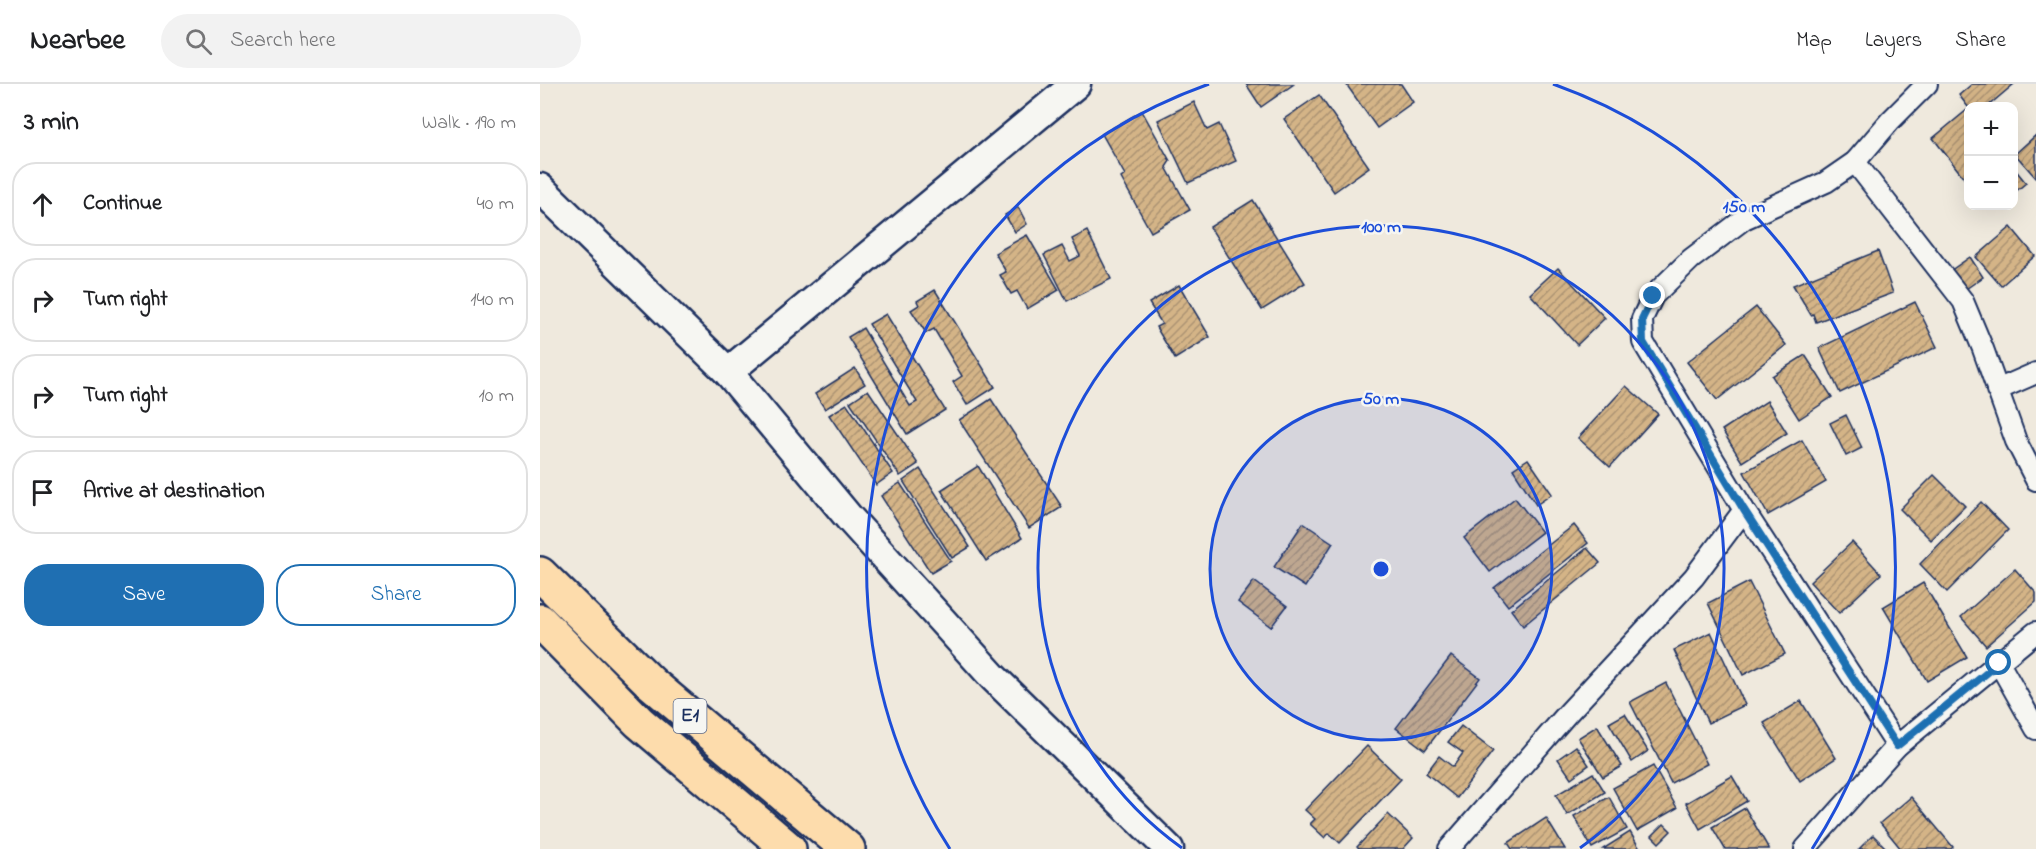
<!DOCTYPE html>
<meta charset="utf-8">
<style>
:root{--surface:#fff;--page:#f2f2f2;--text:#202124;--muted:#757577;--line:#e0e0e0;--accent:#1f6fb2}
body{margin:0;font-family:"Indie Flower",sans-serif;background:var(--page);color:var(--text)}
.controls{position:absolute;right:18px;top:18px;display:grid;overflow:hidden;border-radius:12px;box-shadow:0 6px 24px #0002}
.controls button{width:54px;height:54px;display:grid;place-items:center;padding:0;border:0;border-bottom:2px solid var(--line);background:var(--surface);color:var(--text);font:30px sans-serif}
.stop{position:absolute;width:18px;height:18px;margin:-14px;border:4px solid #1f6fb2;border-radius:50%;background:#fff}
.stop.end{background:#1f6fb2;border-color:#fff;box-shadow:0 2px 6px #0008}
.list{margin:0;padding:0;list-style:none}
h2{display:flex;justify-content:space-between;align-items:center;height:78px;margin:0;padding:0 24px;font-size:26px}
h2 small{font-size:20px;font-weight:400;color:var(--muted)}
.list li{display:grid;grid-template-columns:39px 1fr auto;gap:18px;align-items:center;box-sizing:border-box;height:84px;margin:0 12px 12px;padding:0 12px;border:2px solid var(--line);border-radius:24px}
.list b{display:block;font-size:22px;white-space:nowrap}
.list em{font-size:20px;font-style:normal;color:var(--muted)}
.actions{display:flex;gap:12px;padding:18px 24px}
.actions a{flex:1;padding:14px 0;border:2px solid var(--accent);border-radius:24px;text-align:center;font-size:21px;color:var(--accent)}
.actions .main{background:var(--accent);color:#fff}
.icon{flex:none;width:33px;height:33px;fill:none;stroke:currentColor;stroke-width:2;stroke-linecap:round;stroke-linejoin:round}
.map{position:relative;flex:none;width:1496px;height:765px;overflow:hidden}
header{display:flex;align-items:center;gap:36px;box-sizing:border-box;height:84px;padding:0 30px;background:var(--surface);border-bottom:2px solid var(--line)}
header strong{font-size:28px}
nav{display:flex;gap:33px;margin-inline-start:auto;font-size:21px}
.search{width:420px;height:54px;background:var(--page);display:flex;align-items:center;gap:15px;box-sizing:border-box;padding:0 21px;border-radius:33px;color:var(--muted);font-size:22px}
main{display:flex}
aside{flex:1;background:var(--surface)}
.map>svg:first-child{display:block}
</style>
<header>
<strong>Nearbee</strong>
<div class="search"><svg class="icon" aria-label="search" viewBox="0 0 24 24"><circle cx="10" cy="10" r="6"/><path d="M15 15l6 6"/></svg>Search here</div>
<nav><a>Map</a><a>Layers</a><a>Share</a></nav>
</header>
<main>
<aside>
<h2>3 min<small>Walk · 190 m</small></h2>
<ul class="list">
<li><svg class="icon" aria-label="ahead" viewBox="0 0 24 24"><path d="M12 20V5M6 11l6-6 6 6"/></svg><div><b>Continue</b></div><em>40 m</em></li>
<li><svg class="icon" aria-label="right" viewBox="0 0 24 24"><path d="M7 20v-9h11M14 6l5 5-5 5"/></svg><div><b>Turn right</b></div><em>140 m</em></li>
<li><svg class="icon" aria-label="right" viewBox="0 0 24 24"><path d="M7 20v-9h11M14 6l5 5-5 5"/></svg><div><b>Turn right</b></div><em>10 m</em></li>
<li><svg class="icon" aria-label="arrive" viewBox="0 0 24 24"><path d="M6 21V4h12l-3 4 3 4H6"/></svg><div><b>Arrive at destination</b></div></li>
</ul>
<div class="actions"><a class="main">Save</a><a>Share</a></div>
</aside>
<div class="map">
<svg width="1496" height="765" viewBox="0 0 1496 765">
<defs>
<pattern id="building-hatch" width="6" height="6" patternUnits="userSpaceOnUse" patternTransform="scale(1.5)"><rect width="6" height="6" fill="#d4b487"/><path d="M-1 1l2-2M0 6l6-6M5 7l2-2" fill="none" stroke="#ab9372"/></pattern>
</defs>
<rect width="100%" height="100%" fill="#efe9dd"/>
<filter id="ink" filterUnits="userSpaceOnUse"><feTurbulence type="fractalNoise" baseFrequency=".0167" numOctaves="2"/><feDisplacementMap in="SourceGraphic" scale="12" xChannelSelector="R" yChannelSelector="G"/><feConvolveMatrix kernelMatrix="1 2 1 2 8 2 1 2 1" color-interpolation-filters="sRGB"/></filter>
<g filter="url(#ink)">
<g fill="url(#building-hatch)" stroke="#1b2f5e" stroke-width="1.5">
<polygon points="706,0 754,0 721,23"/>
<polygon points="806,0 861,0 873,18 837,44"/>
<polygon points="1432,0 1474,0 1448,22 1428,23 1419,11"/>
<polygon points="779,11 829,83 794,108 744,35"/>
<polygon points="654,18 667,46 679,40 696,77 648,99 618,36"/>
<polygon points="1427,26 1428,28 1428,99 1393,54"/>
<polygon points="602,27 630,77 626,83 650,126 611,148 581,94 585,91 562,50"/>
<polygon points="1496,51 1496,94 1475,70"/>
<polygon points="1474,84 1486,99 1474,109"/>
<polygon points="713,116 765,199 722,226 670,143"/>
<polygon points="478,123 487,140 475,148 465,131"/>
<polygon points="1471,143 1495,172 1461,202 1436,173"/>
<polygon points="547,147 571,195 527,217 504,171 522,162 530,177 540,172 532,155"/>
<polygon points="487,151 519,206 487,225 477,207 471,210 460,191 466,188 455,169"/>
<polygon points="1338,167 1353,209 1276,238 1273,230 1271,231 1253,201"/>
<polygon points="1430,173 1443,193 1423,207 1410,187"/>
<polygon points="1018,184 1065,234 1037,261 990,210"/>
<polygon points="639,201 670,253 635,275 616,243 622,240 609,219"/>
<polygon points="395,206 455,303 427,321 413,298 422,292 394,245 386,249 371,226 379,221 377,217"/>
<polygon points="1375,218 1397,263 1300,309 1279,264"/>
<polygon points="1216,223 1246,261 1177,316 1147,278"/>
<polygon points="346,230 405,326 367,350 308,253 323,244 370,322 377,318 329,240"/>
<polygon points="1265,271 1292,313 1259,335 1232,292"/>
<polygon points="315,284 325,300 285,325 275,310"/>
<polygon points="1086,302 1118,330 1070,383 1038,354"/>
<polygon points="328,306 378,380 360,392 310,318"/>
<polygon points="451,315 522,423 489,444 419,336"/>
<polygon points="1227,317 1247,349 1202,378 1182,346"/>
<polygon points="307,320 353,389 336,401 289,331"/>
<polygon points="1306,331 1322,364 1306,372 1290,339"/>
<polygon points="1262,356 1286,398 1228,431 1204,388"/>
<polygon points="988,375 1012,410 996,421 973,385"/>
<polygon points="438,382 482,454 446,477 401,406"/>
<polygon points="380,385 430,463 412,474 363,397"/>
<polygon points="1394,391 1425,422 1391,456 1360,425"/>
<polygon points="360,399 411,477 391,489 341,412"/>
<polygon points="975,414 1002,448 950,488 924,454"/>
<polygon points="1441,418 1468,446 1407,508 1380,480"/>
<polygon points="763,439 793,459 765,503 734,483"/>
<polygon points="1034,441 1048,459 968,522 954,504"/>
<polygon points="1312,458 1341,490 1299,529 1270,498"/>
<polygon points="1047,464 1060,479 983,542 971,526"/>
<polygon points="1475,485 1496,509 1496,518 1446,562 1421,533"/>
<polygon points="714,497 747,522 731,543 698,518"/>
<polygon points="1209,498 1245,570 1203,591 1168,519"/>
<polygon points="1383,499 1427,573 1387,597 1343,523"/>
<polygon points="1171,548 1205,621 1168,639 1134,566"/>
<polygon points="911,572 940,594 885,666 856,644"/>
<polygon points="1126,599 1167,680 1131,699 1090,618"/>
<polygon points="1261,617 1296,674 1260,697 1224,639"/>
<polygon points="1085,630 1108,667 1092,678 1069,639"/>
<polygon points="921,642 953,667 917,714 886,689 899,672 913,683 923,669 908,658"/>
<polygon points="1057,642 1082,682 1063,693 1038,654"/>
<polygon points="827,662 861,695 800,759 789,749 785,754 770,740 775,735 765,726"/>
<polygon points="1036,662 1049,681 1031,694 1018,675"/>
<polygon points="1113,682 1137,724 1097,747 1073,704"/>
<polygon points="1053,689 1065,708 1027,731 1016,711"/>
<polygon points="1192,692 1207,717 1160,745 1146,719"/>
<polygon points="1069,713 1087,745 1052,764 1034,732"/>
<polygon points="1371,713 1413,763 1411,765 1361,765 1340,739"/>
<polygon points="1205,724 1229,765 1185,765 1172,743"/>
<polygon points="848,730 873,754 863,765 819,765 817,763"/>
<polygon points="1006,734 1025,765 972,765 968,759"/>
<polygon points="1124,740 1131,747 1119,759 1112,752"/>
<polygon points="1090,748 1100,765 1063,765"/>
<polygon points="1333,751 1347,765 1319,765"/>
</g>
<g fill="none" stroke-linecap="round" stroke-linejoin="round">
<g stroke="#1b2f5e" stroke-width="24">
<g id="street">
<polyline points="1315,78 1423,217 1443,265 1476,357 1496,396"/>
<polyline points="1457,306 1496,289"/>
<polyline points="1459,579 1496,645"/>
<polyline points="1357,662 1204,426 1103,258 1102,235 1113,212 1151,175 1204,135 1286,98 1315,78 1350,37 1387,0"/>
<polyline points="909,765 1028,629 1154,493 1204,426"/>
<polyline points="1265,765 1357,662 1496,548"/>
</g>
</g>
<g stroke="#1b2f5e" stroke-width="33">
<g id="secondary">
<polyline points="0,104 188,288 310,435 453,593 629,765"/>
<polyline points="188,288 536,0"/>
</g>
</g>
<g stroke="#1b2f5e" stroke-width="38">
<g id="highway">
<polyline points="0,490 111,599 308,765"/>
<polyline points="0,537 99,638 249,765"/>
</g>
</g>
<use href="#street" stroke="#f6f6f2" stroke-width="20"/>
<use href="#secondary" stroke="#f6f6f2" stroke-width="28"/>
<use href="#highway" stroke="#fddcac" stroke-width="33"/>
</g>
</g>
<g fill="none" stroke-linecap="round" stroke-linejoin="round" filter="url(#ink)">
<polyline stroke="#1f6fb2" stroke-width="8" points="1113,212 1102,235 1103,258 1204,426 1357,662 1459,579"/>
</g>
<circle cx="841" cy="485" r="171" fill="#1d4ed8" fill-opacity=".12"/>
<g fill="none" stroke="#1d4ed8" stroke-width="3">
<circle cx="841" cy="485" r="171"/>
<path d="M642 764A343 343 0 1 1 1040 764"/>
<path d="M410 765A514 514 0 0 1 669 0M1013 0A514 514 0 0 1 1272 765"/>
</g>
<g text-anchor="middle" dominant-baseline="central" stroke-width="5" stroke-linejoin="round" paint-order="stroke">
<rect fill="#f6f6f2" stroke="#5d6b8a" stroke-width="1.5" x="133.5" y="615" width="33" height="34" rx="4.5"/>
<g font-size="20" font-weight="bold" fill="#1b2f5e">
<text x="150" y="632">E1</text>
</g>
</g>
<circle cx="841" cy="485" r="9" fill="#1d4ed8" stroke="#f6f6f2" stroke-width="3"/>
<g font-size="18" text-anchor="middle" font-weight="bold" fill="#1d4ed8" stroke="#f6f6f2" stroke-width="5" stroke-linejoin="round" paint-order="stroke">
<text x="1204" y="128">150 m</text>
<text x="841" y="148">100 m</text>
<text x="841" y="320">50 m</text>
</g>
</svg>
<div class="controls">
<button>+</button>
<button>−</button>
</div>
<div class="stop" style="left:1459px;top:579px"></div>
<div class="stop end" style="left:1113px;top:212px"></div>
</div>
</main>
